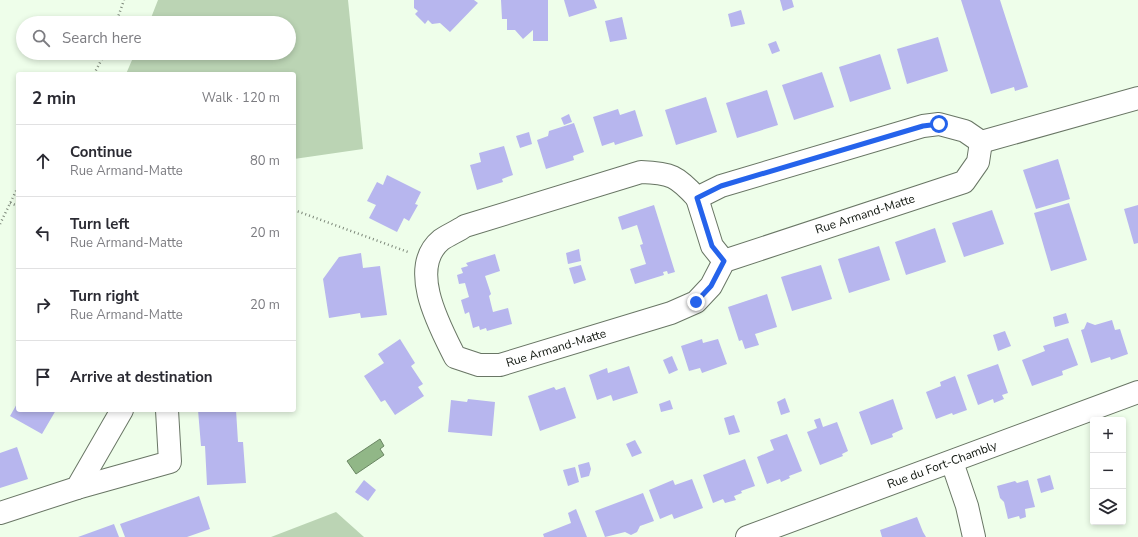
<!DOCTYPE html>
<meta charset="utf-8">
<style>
:root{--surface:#fff;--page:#f2f2f3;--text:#2b2b33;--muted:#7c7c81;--line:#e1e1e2}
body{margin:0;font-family:"Nunito Sans",sans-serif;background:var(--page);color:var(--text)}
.controls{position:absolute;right:12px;bottom:12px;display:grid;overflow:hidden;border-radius:4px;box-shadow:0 2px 6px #0003}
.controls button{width:36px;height:36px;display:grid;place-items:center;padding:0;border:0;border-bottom:1px solid var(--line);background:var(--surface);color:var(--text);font:20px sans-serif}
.stop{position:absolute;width:12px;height:12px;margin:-9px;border:3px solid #2563eb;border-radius:50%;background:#fff}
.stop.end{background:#2563eb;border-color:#fff;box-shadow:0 1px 4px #0008}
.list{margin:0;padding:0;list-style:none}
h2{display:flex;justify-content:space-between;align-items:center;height:52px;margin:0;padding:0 16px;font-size:17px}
h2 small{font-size:13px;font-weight:400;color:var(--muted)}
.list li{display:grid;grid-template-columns:26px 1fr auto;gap:12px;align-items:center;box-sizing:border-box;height:72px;padding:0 16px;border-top:1px solid var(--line)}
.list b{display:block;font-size:15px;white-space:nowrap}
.list p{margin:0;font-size:13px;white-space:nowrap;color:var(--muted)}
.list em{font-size:13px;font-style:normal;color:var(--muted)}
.icon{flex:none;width:22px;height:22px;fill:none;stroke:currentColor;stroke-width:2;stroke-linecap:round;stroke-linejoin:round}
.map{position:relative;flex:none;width:1138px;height:537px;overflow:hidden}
.search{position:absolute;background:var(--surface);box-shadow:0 2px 6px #0003;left:16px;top:16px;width:280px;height:44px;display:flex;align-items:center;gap:10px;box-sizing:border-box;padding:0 14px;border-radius:22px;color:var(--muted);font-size:15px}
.panel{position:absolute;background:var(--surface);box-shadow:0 2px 6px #0003;left:16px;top:72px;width:280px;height:340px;border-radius:4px}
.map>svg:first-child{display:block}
</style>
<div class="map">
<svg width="1138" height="537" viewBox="0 0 1138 537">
<rect width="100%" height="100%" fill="#eefeea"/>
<g fill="#bbd4b4">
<polygon points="158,0 348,0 363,149 294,159 294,74 126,74 135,53 289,53 289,23 149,23"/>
<polygon points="336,512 364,537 271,537"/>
</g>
<polygon fill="#91b787" stroke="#6a8663" points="380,439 384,446 380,449 384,455 356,474 347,461"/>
<g fill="#b7b6ee">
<polygon points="414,0 474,0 478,3 450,32 440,23 432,24 428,20 425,24 415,14 418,11 414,8"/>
<polygon points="501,0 548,0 548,41 533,41 533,30 523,39 515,30 507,30 507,19 502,19"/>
<polygon points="564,0 594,0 597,8 569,17"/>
<polygon points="780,0 792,0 794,7 783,11"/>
<polygon points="961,0 1000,0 1028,87 1015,91 1014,87 991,94"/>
<polygon points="741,10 745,24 731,27 728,14"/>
<polygon points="622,17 627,39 610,42 605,21"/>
<polygon points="938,37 948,71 907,84 897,49"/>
<polygon points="776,41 780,51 772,54 768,44"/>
<polygon points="880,54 891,89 850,102 839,67"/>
<polygon points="822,72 834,107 794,120 782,85"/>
<polygon points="767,90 778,125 737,138 726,103"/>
<polygon points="706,97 717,132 676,145 665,110"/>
<polygon points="618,109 620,115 635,110 643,136 615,145 614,142 602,146 593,117"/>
<polygon points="569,114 572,122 564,125 561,118"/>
<polygon points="574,123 584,152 573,156 574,160 546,169 537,140 548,136 549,131"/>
<polygon points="529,132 532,144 520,148 516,136"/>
<polygon points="504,146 513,175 502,179 503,182 477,190 470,165 481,162 479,153"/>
<polygon points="1058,159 1070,199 1036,209 1023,170"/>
<polygon points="387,175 421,192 415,204 418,205 409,221 404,218 397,232 369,218 376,205 367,201 377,182 383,185"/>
<polygon points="1069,203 1087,260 1051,271 1034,213"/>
<polygon points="654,205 675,272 668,274 667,271 663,272 664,275 635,284 630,269 646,264 640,245 643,244 637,225 622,230 618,217"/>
<polygon points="1138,205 1138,243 1134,244 1124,209"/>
<polygon points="992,210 1004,244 964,257 952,223"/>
<polygon points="935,228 946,262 906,275 895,242"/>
<polygon points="879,246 890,280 849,293 838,259"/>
<polygon points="579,249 581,261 568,264 566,253"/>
<polygon points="361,253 363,268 380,266 387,315 361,318 360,313 329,318 323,279 339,257"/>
<polygon points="495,254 500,271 485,276 491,294 489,296 493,312 508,308 512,324 487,331 486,328 480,330 479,326 473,328 469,312 465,314 461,300 469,297 465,283 459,284 457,275 463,273 461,268 468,266 466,263"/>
<polygon points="581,265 586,280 574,284 569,268"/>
<polygon points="821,265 832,299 792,311 781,277"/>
<polygon points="767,294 777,327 755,334 759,345 745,349 742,340 739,341 728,307"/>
<polygon points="1066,313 1069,323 1055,327 1053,317"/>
<polygon points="1112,320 1115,330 1120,329 1128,354 1111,360 1110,357 1091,363 1081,330 1084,329 1087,322 1095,325"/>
<polygon points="1005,331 1011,346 998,351 993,335"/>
<polygon points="1068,338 1078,365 1062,371 1063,375 1032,386 1022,360 1045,351 1043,346"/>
<polygon points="400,339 415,363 411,366 423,384 418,387 424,396 395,415 385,400 381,402 364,376 384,363 378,354"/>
<polygon points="702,339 703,343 718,339 727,364 702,373 700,368 689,371 681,346"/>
<polygon points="672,356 678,370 669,374 663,360"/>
<polygon points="998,364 1008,393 1002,395 1004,399 994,403 993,399 978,405 967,375"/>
<polygon points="629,366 638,393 613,401 611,395 597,400 589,375 607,368 608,373"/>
<polygon points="955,376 967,410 953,415 952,413 936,419 926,392 941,386 940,382"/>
<polygon points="554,387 556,390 565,387 576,418 540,431 528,396"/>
<polygon points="785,398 790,412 781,415 777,402"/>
<polygon points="468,399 495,402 492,436 448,432 451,400 467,402"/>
<polygon points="893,399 903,429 892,434 893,437 871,445 859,412"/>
<polygon points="670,400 673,409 661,412 659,404"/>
<polygon points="18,402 18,410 56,410 42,434 10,416"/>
<polygon points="198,410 236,410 238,442 243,442 246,483 207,485 205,446 201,446"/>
<polygon points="734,415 740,432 729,435 724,418"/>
<polygon points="820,418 823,427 837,422 848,451 842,454 843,456 820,465 807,432 817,428 814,420"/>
<polygon points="787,434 802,471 789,476 790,478 781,482 780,479 767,484 757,457 774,450 770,440"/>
<polygon points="635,440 642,453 632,457 626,444"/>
<polygon points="17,447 28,479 0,488 0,453"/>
<polygon points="745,459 755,486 741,491 742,493 734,496 736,500 725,503 723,499 713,503 703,475"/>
<polygon points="589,462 591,469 589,476 581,478 578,465"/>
<polygon points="575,467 579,482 568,486 563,470"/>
<polygon points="1050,475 1054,489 1041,493 1037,479"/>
<polygon points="692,479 703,508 674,519 672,514 660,519 649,490 673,480 675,485"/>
<polygon points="364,480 376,490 368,501 355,492"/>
<polygon points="1028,480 1035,507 1025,509 1026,517 1020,519 1019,516 1008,519 1004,502 1000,498 997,486 1015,481 1017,483"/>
<polygon points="643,493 654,521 640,526 637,532 631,535 625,532 605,537 595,511"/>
<polygon points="199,496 210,529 187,537 125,537 120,524"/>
<polygon points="576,509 587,537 544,537 543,534 571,523 568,513"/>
<polygon points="917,517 923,532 926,537 882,537 880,530"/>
<polygon points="114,524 119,537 78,537"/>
</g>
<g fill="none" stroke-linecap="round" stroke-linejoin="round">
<g stroke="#697665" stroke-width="24">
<g id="minor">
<path d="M939,124L965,131L981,142L978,162L964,182L724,261L711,286L696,302L671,313L500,365H479L455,357C440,327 407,268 441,240C448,235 458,231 465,226L641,172C671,173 677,176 697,198L721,186L923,126Z"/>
<polyline points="981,142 1138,98"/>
<polyline points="697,198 712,246 724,261"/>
<polyline points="952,462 967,506 974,537"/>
<polyline points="77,488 170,462 167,410"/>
<polyline points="0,513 77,488 122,410"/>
<path id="s1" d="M747,537L1138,392"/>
</g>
</g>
<g stroke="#7d887a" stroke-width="2.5" stroke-dasharray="1 3" stroke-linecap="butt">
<polyline points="116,23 124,0"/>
<polyline points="94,74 105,53"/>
<polyline points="10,203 18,206"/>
<polyline points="294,210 408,252"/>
<polyline points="0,224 18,187"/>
</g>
<use href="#minor" stroke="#fff" stroke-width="22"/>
</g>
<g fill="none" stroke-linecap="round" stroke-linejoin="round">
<polyline stroke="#2563eb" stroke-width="5" points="696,302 711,286 724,261 712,246 697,198 721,186 923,126 939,124"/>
</g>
<g text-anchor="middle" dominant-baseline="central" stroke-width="3" stroke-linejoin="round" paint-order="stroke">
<g font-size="12" fill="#0f150e" stroke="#fff">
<text transform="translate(865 214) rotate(-18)">Rue Armand-Matte</text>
<text transform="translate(556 348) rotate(-17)">Rue Armand-Matte</text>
<text stroke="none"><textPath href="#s1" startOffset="208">Rue du Fort-Chambly</textPath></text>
</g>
</g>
</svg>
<div class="controls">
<button>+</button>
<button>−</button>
<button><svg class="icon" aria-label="layers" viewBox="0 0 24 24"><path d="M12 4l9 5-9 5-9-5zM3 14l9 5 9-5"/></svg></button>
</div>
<div class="stop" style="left:939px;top:124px"></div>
<div class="stop end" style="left:696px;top:302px"></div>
<div class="search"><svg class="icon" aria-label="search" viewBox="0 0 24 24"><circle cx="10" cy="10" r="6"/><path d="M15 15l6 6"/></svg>Search here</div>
<section class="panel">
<h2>2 min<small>Walk · 120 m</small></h2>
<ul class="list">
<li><svg class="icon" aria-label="ahead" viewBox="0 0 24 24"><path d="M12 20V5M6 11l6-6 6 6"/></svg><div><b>Continue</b><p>Rue Armand-Matte</p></div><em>80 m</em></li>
<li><svg class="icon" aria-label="left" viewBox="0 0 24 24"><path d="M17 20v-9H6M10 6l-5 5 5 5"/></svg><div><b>Turn left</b><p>Rue Armand-Matte</p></div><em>20 m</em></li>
<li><svg class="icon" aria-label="right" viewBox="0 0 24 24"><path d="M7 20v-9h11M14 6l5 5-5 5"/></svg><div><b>Turn right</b><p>Rue Armand-Matte</p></div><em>20 m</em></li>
<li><svg class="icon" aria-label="arrive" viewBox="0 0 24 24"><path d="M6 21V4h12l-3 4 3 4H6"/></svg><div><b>Arrive at destination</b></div></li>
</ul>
</section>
</div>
